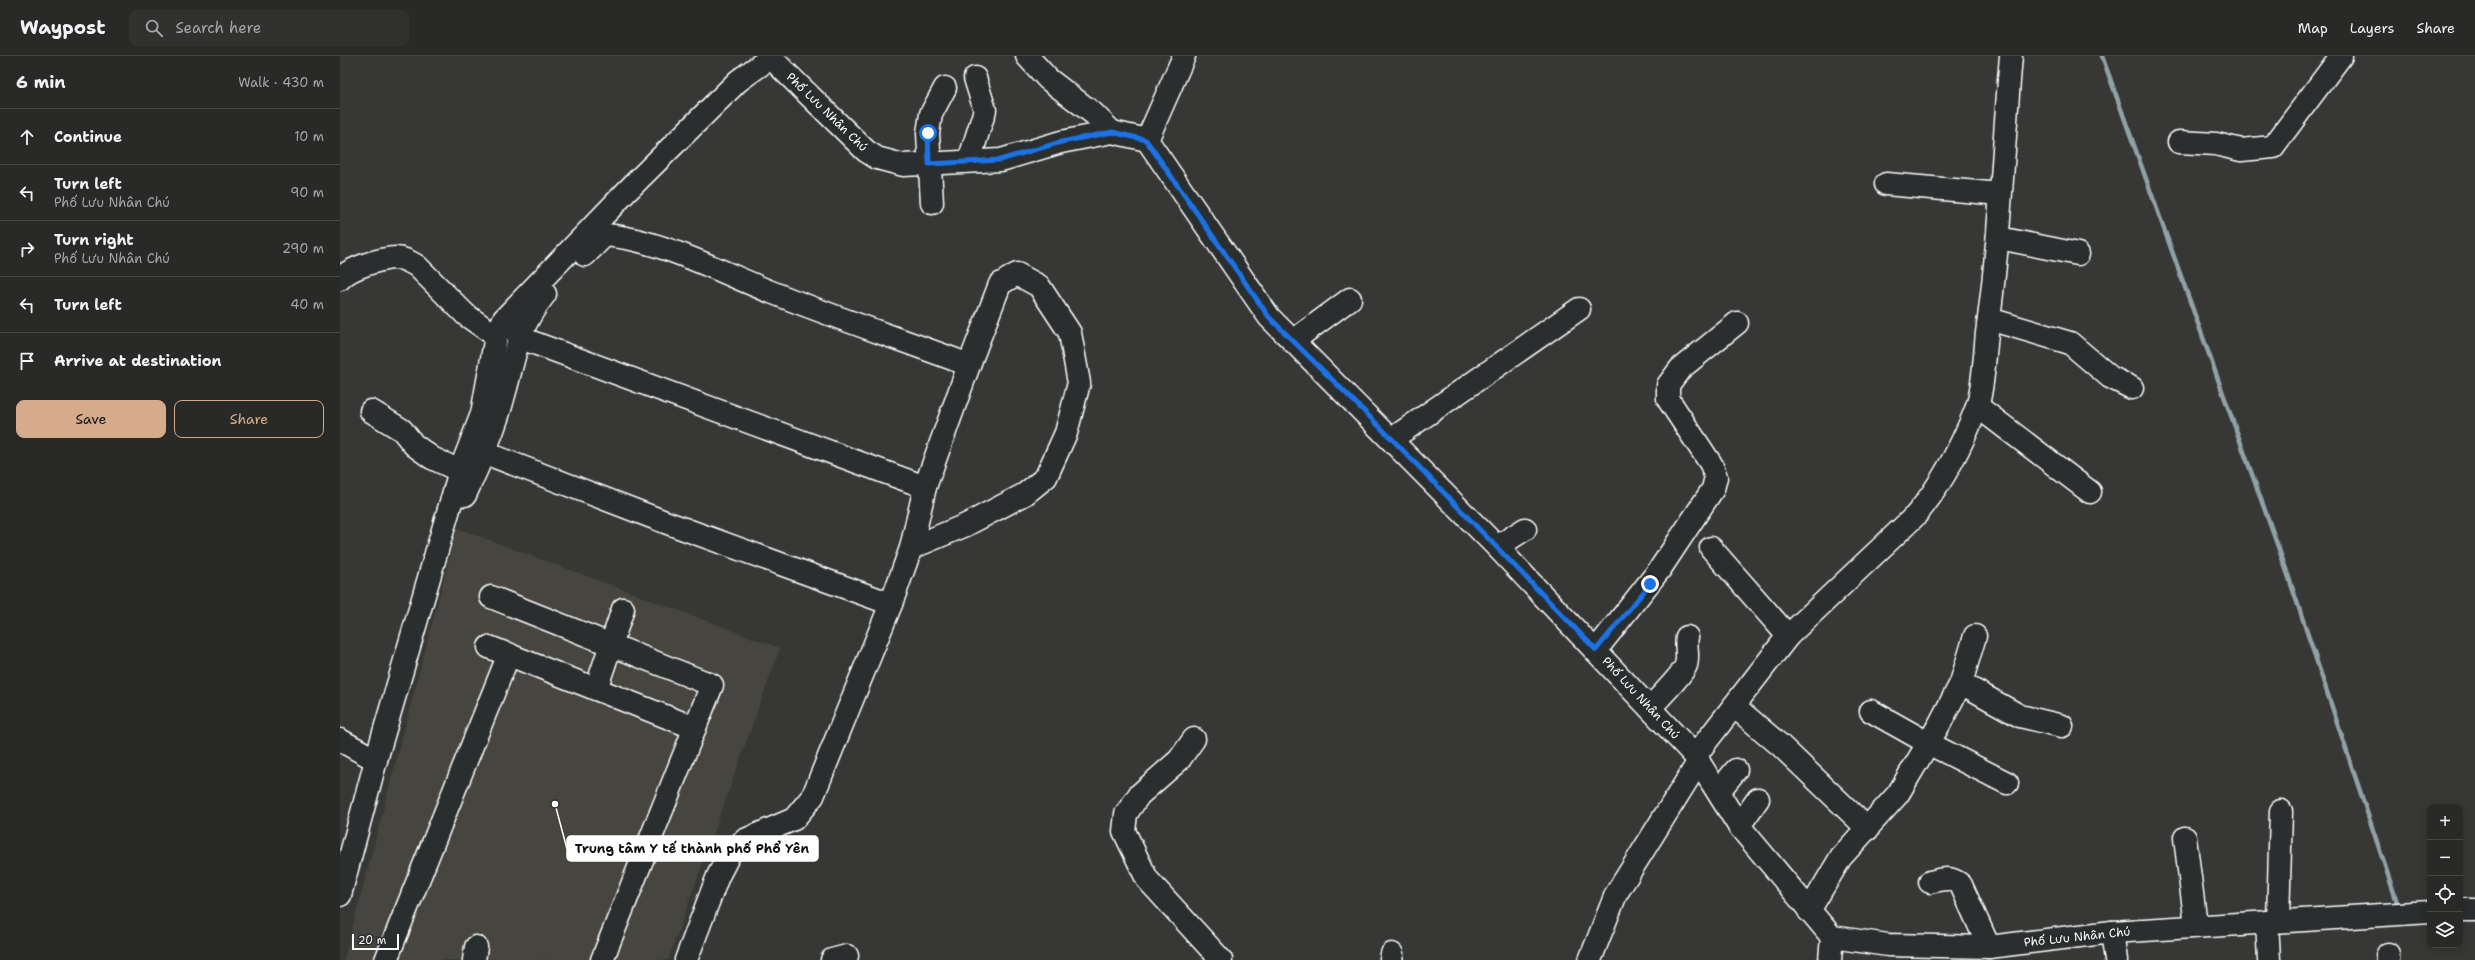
<!DOCTYPE html>
<meta charset="utf-8">
<style>
:root{--surface:#292a28;--page:#313230;--text:#f1f3f6;--muted:#a5a7a8;--line:#454645;--accent:#d6ab8b}
body{margin:0;font-family:"Shantell Sans",sans-serif;background:var(--page);color:var(--text)}
.controls{position:absolute;right:12px;bottom:12px;display:grid;overflow:hidden;border-radius:8px;box-shadow:0 2px 10px #0003}
.controls button{width:36px;height:36px;display:grid;place-items:center;padding:0;border:0;border-bottom:1px solid var(--line);background:var(--surface);color:var(--text);font:20px sans-serif}
.scale{position:absolute;left:12px;bottom:10px;width:47px;box-sizing:border-box;padding-left:4px;border:2px solid #fff;border-top:0;font-size:11px;line-height:14px;white-space:nowrap;color:#fff;-webkit-text-stroke:3px #2a2d2e;paint-order:stroke}
.stop{position:absolute;width:12px;height:12px;margin:-9px;border:3px solid #1a73e8;border-radius:50%;background:#fff}
.stop.end{background:#1a73e8;border-color:#fff;box-shadow:0 1px 4px #0008}
.list{margin:0;padding:0;list-style:none}
h2{display:flex;justify-content:space-between;align-items:center;height:52px;margin:0;padding:0 16px;font-size:17px}
h2 small{font-size:13px;font-weight:400;color:var(--muted)}
.list li{display:grid;grid-template-columns:26px 1fr auto;gap:12px;align-items:center;box-sizing:border-box;height:56px;padding:0 16px;border-top:1px solid var(--line)}
.list b{display:block;font-size:15px;white-space:nowrap}
.list p{margin:0;font-size:13px;white-space:nowrap;color:var(--muted)}
.list em{font-size:13px;font-style:normal;color:var(--muted)}
.actions{display:flex;gap:8px;padding:12px 16px}
.actions a{flex:1;padding:9px 0;border:1px solid var(--accent);border-radius:8px;text-align:center;font-size:14px;color:var(--accent)}
.actions .main{background:var(--accent);color:#111}
.icon{flex:none;width:22px;height:22px;fill:none;stroke:currentColor;stroke-width:2;stroke-linecap:round;stroke-linejoin:round}
.map{position:relative;flex:none;width:2135px;height:904px;overflow:hidden}
header{display:flex;align-items:center;gap:24px;box-sizing:border-box;height:56px;padding:0 20px;background:var(--surface);border-bottom:1px solid var(--line)}
header strong{font-size:19px}
nav{display:flex;gap:22px;margin-inline-start:auto;font-size:14px}
.search{width:280px;height:36px;background:var(--page);display:flex;align-items:center;gap:10px;box-sizing:border-box;padding:0 14px;border-radius:8px;color:var(--muted);font-size:15px}
main{display:flex}
aside{flex:1;background:var(--surface)}
.map>svg:first-child{display:block}
</style>
<header>
<strong>Waypost</strong>
<div class="search"><svg class="icon" aria-label="search" viewBox="0 0 24 24"><circle cx="10" cy="10" r="6"/><path d="M15 15l6 6"/></svg>Search here</div>
<nav><a>Map</a><a>Layers</a><a>Share</a></nav>
</header>
<main>
<aside>
<h2>6 min<small>Walk · 430 m</small></h2>
<ul class="list">
<li><svg class="icon" aria-label="ahead" viewBox="0 0 24 24"><path d="M12 20V5M6 11l6-6 6 6"/></svg><div><b>Continue</b></div><em>10 m</em></li>
<li><svg class="icon" aria-label="left" viewBox="0 0 24 24"><path d="M17 20v-9H6M10 6l-5 5 5 5"/></svg><div><b>Turn left</b><p>Phố Lưu Nhân Chú</p></div><em>90 m</em></li>
<li><svg class="icon" aria-label="right" viewBox="0 0 24 24"><path d="M7 20v-9h11M14 6l5 5-5 5"/></svg><div><b>Turn right</b><p>Phố Lưu Nhân Chú</p></div><em>290 m</em></li>
<li><svg class="icon" aria-label="left" viewBox="0 0 24 24"><path d="M17 20v-9H6M10 6l-5 5 5 5"/></svg><div><b>Turn left</b></div><em>40 m</em></li>
<li><svg class="icon" aria-label="arrive" viewBox="0 0 24 24"><path d="M6 21V4h12l-3 4 3 4H6"/></svg><div><b>Arrive at destination</b></div></li>
</ul>
<div class="actions"><a class="main">Save</a><a>Share</a></div>
</aside>
<div class="map">
<svg width="2135" height="904" viewBox="0 0 2135 904">
<rect width="100%" height="100%" fill="#373836"/>
<filter id="ink" filterUnits="userSpaceOnUse"><feTurbulence type="fractalNoise" baseFrequency=".025" numOctaves="2"/><feDisplacementMap in="SourceGraphic" scale="8" xChannelSelector="R" yChannelSelector="G"/><feConvolveMatrix kernelMatrix="1 2 1 2 8 2 1 2 1" color-interpolation-filters="sRGB"/></filter>
<g filter="url(#ink)">
<polygon fill="#47453f" points="117,472 440,592 328,904 4,904"/>
<g fill="none" stroke-linecap="round" stroke-linejoin="round">
<polyline stroke="#91a2a7" stroke-width="4.5" points="1762,0 1946,513 2059,852"/>
<g stroke="#fff" stroke-width="25">
<g id="minor">
<polyline points="429,0 526,95 537,102 563,109 661,104 721,86 772,76 807,84 929,261 1157,491 1355,700 1399,770 1492,881 1548,889 1649,891 1772,876 2090,856"/>
<polyline points="687,0 708,23 754,58 772,76"/>
<polyline points="807,84 844,0"/>
<polyline points="1839,86 1876,88 1901,94 1933,91 2001,0"/>
<polyline points="629,105 645,54 635,22"/>
<polyline points="1546,128 1660,138"/>
<polyline points="592,147 588,77 591,58 605,32"/>
<polyline points="1659,182 1738,198"/>
<path d="M245,199L265,179C318,183 381,216 431,236C496,262 563,284 629,309"/>
<path d="M0,223C9,212 42,202 56,202C64,202 70,206 77,210L126,259L156,280"/>
<polyline points="1649,263 1730,287 1770,321 1792,332"/>
<polyline points="178,281 585,431"/>
<polyline points="953,285 1010,243"/>
<polyline points="1637,350 1750,436"/>
<polyline points="31,355 62,374 74,389 92,402 120,415"/>
<polyline points="1052,383 1239,253"/>
<polyline points="145,397 325,466 551,548"/>
<path d="M125,439C140,406 155,374 164,339C176,297 176,274 205,238"/>
<polyline points="1157,491 1185,473"/>
<polyline points="1371,492 1448,580"/>
<polyline points="151,541 372,629 262,904"/>
<polyline points="149,591 355,672"/>
<polyline points="1256,594 1320,513 1373,433 1376,421 1371,408 1328,343 1328,329 1340,313 1397,267"/>
<polyline points="1621,627 1680,660 1722,670"/>
<polyline points="256,633 283,553"/>
<polyline points="1394,650 1441,690 1528,773"/>
<path d="M1310,652C1318,643 1343,618 1346,609C1349,600 1345,591 1347,581"/>
<polyline points="1531,655 1588,687 1667,727"/>
<polyline points="854,683 839,704 799,739 786,758 784,775 807,823 881,904"/>
<polyline points="0,684 36,704"/>
<path d="M1355,700L1448,580L1576,459C1602,428 1622,389 1637,351C1643,335 1645,296 1647,277C1660,185 1663,92 1671,0"/>
<polyline points="1378,736 1396,714"/>
<polyline points="1399,770 1418,743"/>
<polyline points="1845,782 1856,869"/>
<path d="M1590,826C1603,823 1610,820 1621,829L1649,891"/>
<polyline points="0,839 36,704 120,415 142,358 156,280 164,263 288,134 398,25 430,2"/>
<polyline points="2120,854 2135,854"/>
<polyline points="1469,855 1501,801 1558,738 1599,669 1621,627 1635,580"/>
<polyline points="1938,865 1941,755"/>
<polyline points="1927,866 1929,904"/>
<polyline points="1772,876 1776,904"/>
<polyline points="2048,898 2048,904"/>
<polyline points="46,904 169,598"/>
<polyline points="134,904 136,891"/>
<polyline points="346,904 378,820 390,797 405,784 454,763 473,740 551,548 571,492 585,431 629,309 660,228 677,218 699,230 730,277 739,327 726,377 706,421 685,438 626,469 571,492"/>
<polyline points="492,904 507,900"/>
<polyline points="1051,904 1052,898"/>
<polyline points="1250,904 1276,838 1359,705"/>
<polyline points="1490,904 1492,881"/>
</g>
</g>
<use href="#minor" stroke="#2a2d2e" stroke-width="22"/>
</g>
</g>
<g fill="none" stroke-linecap="round" stroke-linejoin="round" filter="url(#ink)">
<polyline stroke="#1a73e8" stroke-width="5" points="588,77 589,108 660,104 721,86 762,78 772,76 806,84 929,261 1052,383 1256,594 1310,528"/>
</g>
<g text-anchor="middle" dominant-baseline="central" stroke-width="3.5" stroke-linejoin="round" paint-order="stroke">
<g font-size="12" fill="#fff" stroke="#2a2d2e">
<text transform="translate(487 56) rotate(44)">Phố Lưu Nhân Chú</text>
<text transform="translate(1301 642) rotate(47)">Phố Lưu Nhân Chú</text>
<text transform="translate(1737 881) rotate(-6)">Phố Lưu Nhân Chú</text>
</g>
</g>
<path fill="none" stroke="#fff" stroke-width="1.5" d="M215 748L227 793"/>
<circle fill="#fff" stroke="#2a2d2e" stroke-width="1.5" cx="215" cy="748" r="4"/>
<rect fill="#fff" stroke="#fff" stroke-width="1.5" x="227" y="780" width="251" height="25" rx="4"/>
<g font-size="13" text-anchor="middle" font-weight="bold" fill="#111">
<text x="352" y="797">Trung tâm Y tế thành phố Phổ Yên</text>
</g>
</svg>
<div class="controls">
<button>+</button>
<button>−</button>
<button><svg class="icon" aria-label="locate" viewBox="0 0 24 24"><circle cx="12" cy="12" r="6"/><path d="M12 2v4M12 18v4M2 12h4M18 12h4"/></svg></button>
<button><svg class="icon" aria-label="layers" viewBox="0 0 24 24"><path d="M12 4l9 5-9 5-9-5zM3 14l9 5 9-5"/></svg></button>
</div>
<div class="scale">20 m</div>
<div class="stop" style="left:588px;top:77px"></div>
<div class="stop end" style="left:1310px;top:528px"></div>
</div>
</main>
